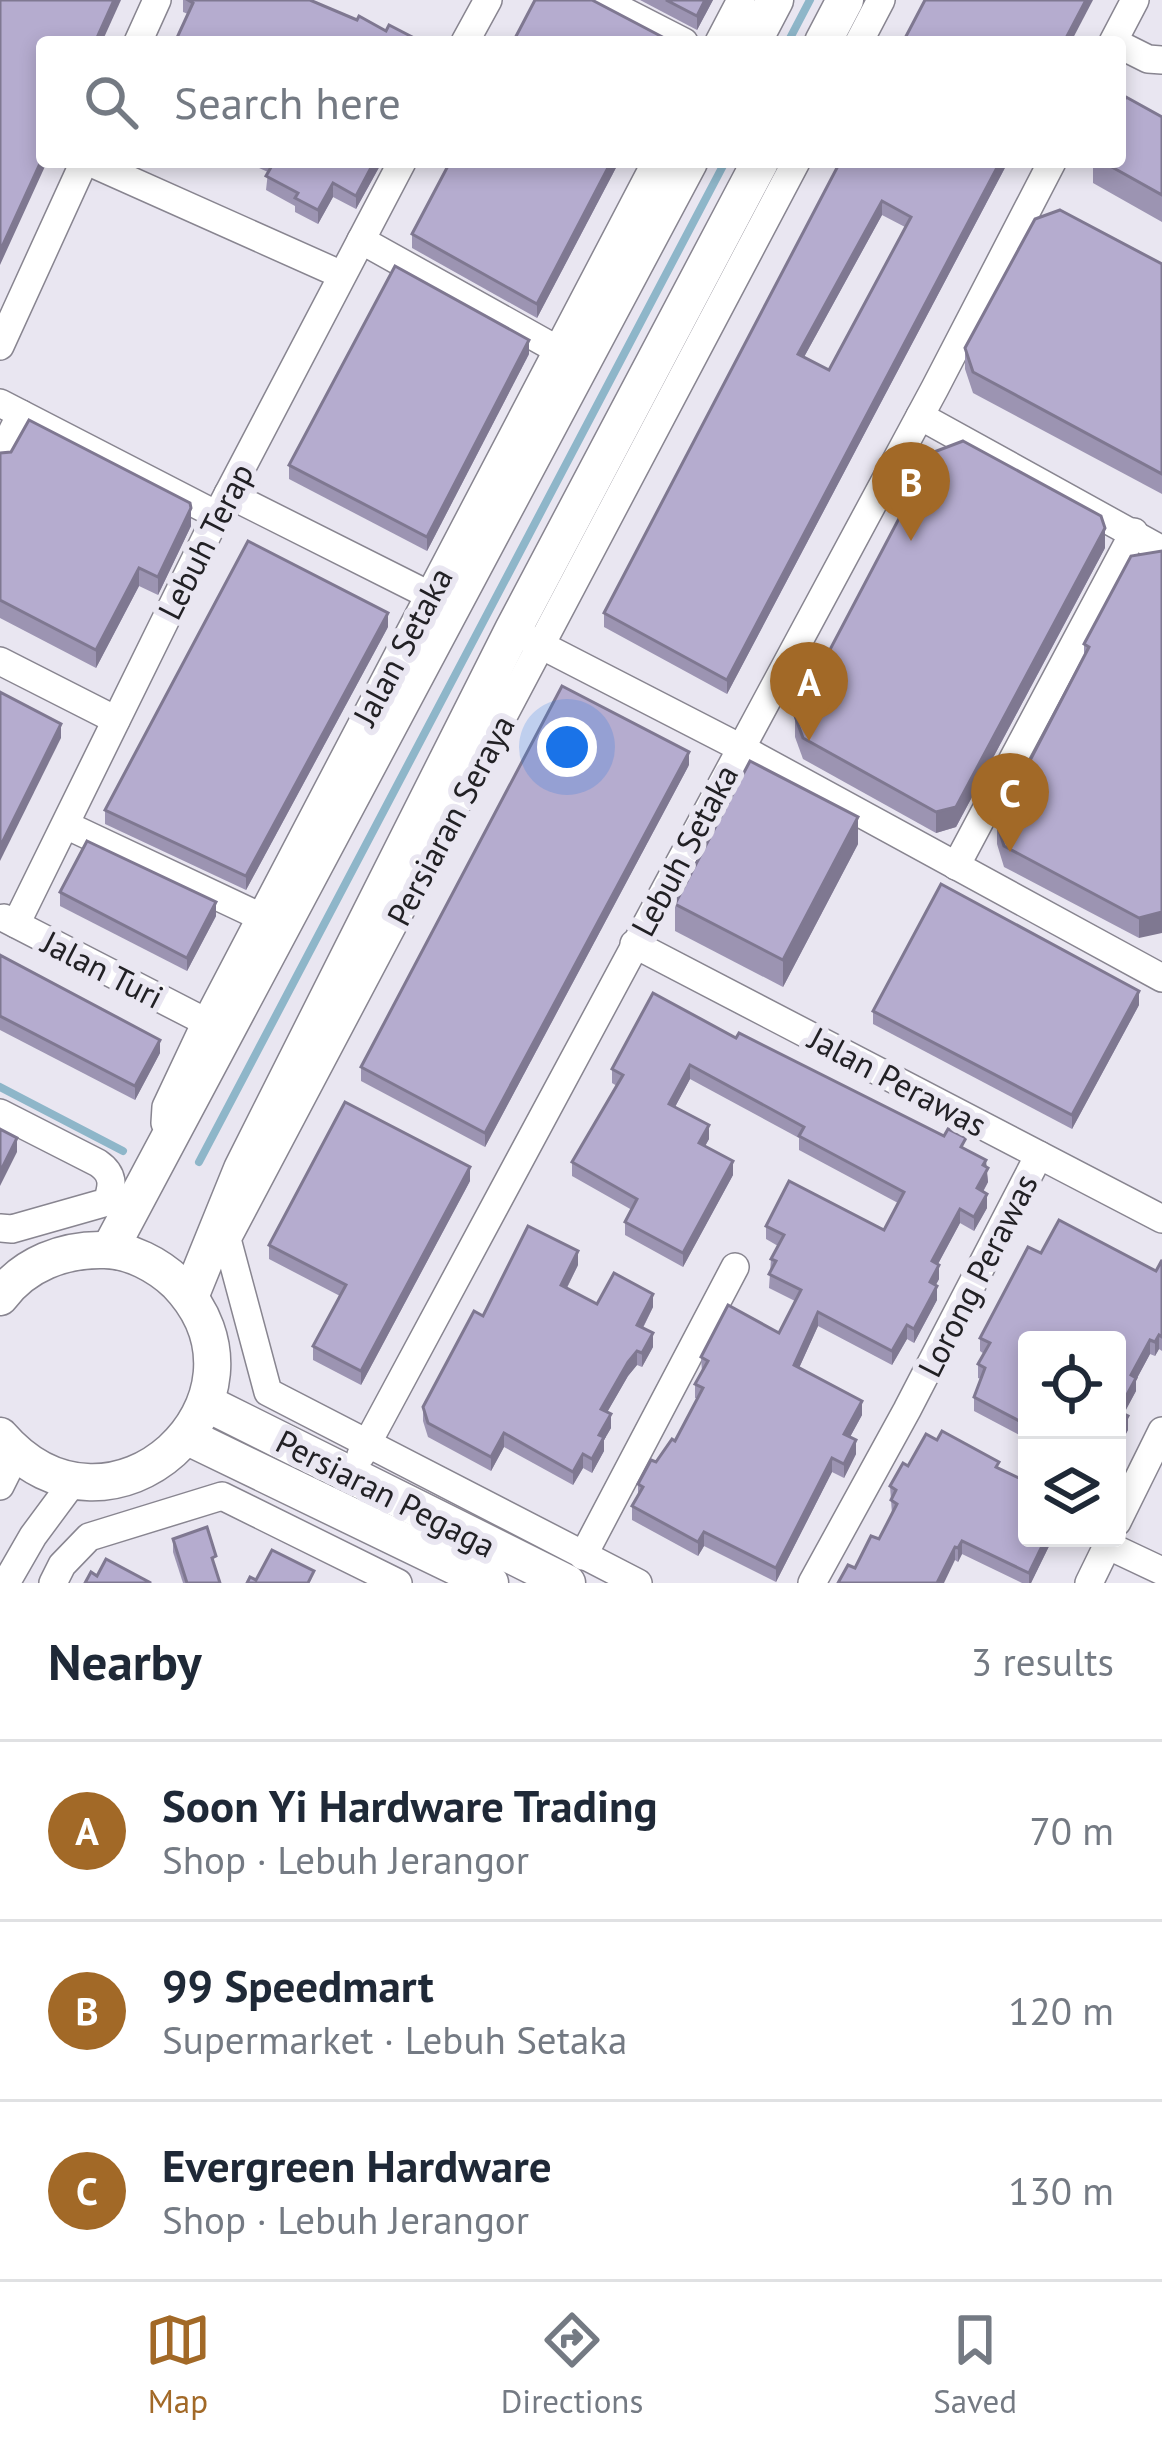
<!DOCTYPE html>
<meta charset="utf-8">
<style>
:root{--surface:#fff;--page:#f6f6f7;--text:#1f2937;--muted:#747a83;--line:#e0e1e3;--accent:#a26927}
body{margin:0;font-family:"PT Sans",sans-serif;background:var(--page);color:var(--text)}
.controls{position:absolute;right:36px;bottom:36px;display:grid;overflow:hidden;border-radius:12px;box-shadow:0 6px 18px #0003}
.controls button{width:108px;height:108px;display:grid;place-items:center;padding:0;border:0;border-bottom:3px solid var(--line);background:var(--surface);color:var(--text);font:60px sans-serif}
.you{position:absolute;left:567px;top:747px;width:42px;height:42px;margin:-30px;border:9px solid #fff;border-radius:50%;background:#1a73e8;box-shadow:0 0 0 18px #1a73e833}
.badge{display:grid;place-items:center;width:78px;height:78px;border-radius:50%;background:var(--accent);color:#fff;font-size:39px;font-weight:700}
.pin{position:absolute;translate:-50% -99px;filter:drop-shadow(0 3px 6px #0008)}
.pin::after{content:'';position:absolute;top:63px;width:42px;height:36px;background:inherit;clip-path:polygon(0 0,100% 0,50% 100%)}
.list{margin:0;padding:0;list-style:none}
h2{display:flex;justify-content:space-between;align-items:center;height:156px;margin:0;padding:0 48px;font-size:51px}
h2 small{font-size:39px;font-weight:400;color:var(--muted)}
.list li{display:grid;grid-template-columns:78px 1fr auto;gap:36px;align-items:center;box-sizing:border-box;height:180px;padding:0 48px;border-top:3px solid var(--line)}
.list b{display:block;font-size:45px;white-space:nowrap}
.list p{margin:0;font-size:39px;white-space:nowrap;color:var(--muted)}
.list em{font-size:39px;font-style:normal;color:var(--muted)}
.icon{flex:none;width:66px;height:66px;fill:none;stroke:currentColor;stroke-width:2;stroke-linecap:round;stroke-linejoin:round}
.map{position:relative;flex:none;width:1162px;height:1583px;overflow:hidden}
.search{position:absolute;background:var(--surface);box-shadow:0 6px 18px #0003;left:36px;right:36px;top:36px;height:132px;display:flex;align-items:center;gap:30px;box-sizing:border-box;padding:0 42px;border-radius:12px;color:var(--muted);font-size:45px}
.sheet{height:696px;background:var(--surface)}
nav{display:flex;justify-content:space-around;align-items:center;box-sizing:border-box;height:168px;border-top:3px solid var(--line);background:var(--surface);font-size:33px;color:var(--muted)}
nav a{display:grid;justify-items:center;gap:6px}
nav .on{color:var(--accent)}
.map>svg:first-child{display:block}
</style>
<div class="map">
<svg width="1162" height="1583" viewBox="0 0 1162 1583">
<rect width="100%" height="100%" fill="#e9e6f1"/>
<g fill="none" stroke-linecap="round" stroke-linejoin="round">
<g stroke="#8eb6c9" stroke-width="8">
<polyline points="788,42 810,0"/>
<polyline points="0,1087 123,1151"/>
<polyline points="199,1162 725,162"/>
</g>
<g stroke="#888590" stroke-width="30">
<g id="minor">
<polyline points="602,0 684,42"/>
<polyline points="138,42 157,0"/>
<polyline points="465,42 488,0"/>
<polyline points="719,42 741,0"/>
<polyline points="859,42 881,0"/>
<polyline points="1113,42 1135,0"/>
<polyline points="1120,45 1148,59 1162,60"/>
<polyline points="89,162 342,275"/>
<polyline points="361,240 558,350"/>
<polyline points="0,346 84,162"/>
<polyline points="0,403 217,515"/>
<polyline points="920,416 1162,550"/>
<polyline points="0,456 21,414"/>
<polyline points="228,494 429,595"/>
<polyline points="531,640 739,747 1162,978"/>
<polyline points="0,661 116,720"/>
<polyline points="66,825 261,917"/>
<polyline points="956,866 1134,532"/>
<polyline points="4,918 206,1022"/>
<polyline points="16,924 217,515 402,162"/>
<polyline points="634,944 1162,1219"/>
<path d="M0,1113L98,1163C114,1174 113,1185 107,1202L12,1229L0,1228"/>
<polyline points="165,1123 166,1107 206,1022 656,162"/>
<polyline points="361,1455 935,388 1052,162"/>
<polyline points="0,1486 16,1454"/>
<polyline points="1117,1522 1162,1431"/>
<polyline points="1109,1546 1162,1571"/>
<polyline points="583,1556 735,1267"/>
<polyline points="6,1583 33,1536 73,1482"/>
<polyline points="53,1583 62,1565 89,1537 222,1496 398,1583"/>
<polyline points="638,1583 268,1392 227,1239 796,162"/>
<polyline points="812,1583 907,1410 1039,1155"/>
<polyline points="1089,1583 1111,1538"/>
</g>
</g>
<g stroke="#888590" stroke-width="39">
<g id="major">
<polyline points="753,42 775,0"/>
<polyline points="823,42 845,0"/>
<polyline points="110,1249 689,162"/>
<path d="M0,1297C24,1264 64,1249 104,1250C130,1250 158,1265 177,1283C288,1398 111,1564 0,1436"/>
<polyline points="190,1297 242,1169 513,630 760,162"/>
<polyline points="206,1403 567,1583"/>
<polyline points="188,1437 490,1583"/>
</g>
</g>
<use href="#minor" stroke="#fff" stroke-width="27"/>
<use href="#major" stroke="#fff" stroke-width="36"/>
</g>
<g fill="#9c94b2" fill-rule="evenodd">
<polygon points="183,0 310,0 357,20 422,42 188,14 183,12"/>
<polygon points="640,0 713,0 697,30"/>
<polygon points="1162,117 1162,222 1093,183 1093,162 1120,162"/>
<polygon points="246,162 382,162 356,209 333,197 318,224 295,212 295,206 266,190 268,172"/>
<polygon points="619,162 537,318 412,248 412,234"/>
<path d="M840,162H1008L727,694L604,627V613ZM882,215L905,227L829,370L804,357Z"/>
<polygon points="1162,264 1162,494 973,393 965,369 965,348"/>
<polygon points="529,354 427,551 289,479 289,465"/>
<polygon points="0,453 191,526 158,595 139,586 96,668 0,618"/>
<polygon points="1105,548 956,827 936,833 803,759 795,737 795,716"/>
<polygon points="1162,551 1139,938 1004,867 997,844 997,824 1084,657 1084,644"/>
<polygon points="388,627 246,890 105,824 105,810"/>
<polygon points="689,765 485,1147 361,1081 361,1067"/>
<polygon points="858,844 783,987 675,931 675,904"/>
<polygon points="60,892 216,916 187,971 60,906"/>
<polygon points="0,955 160,1053 135,1100 0,1030"/>
<polygon points="1139,1005 1072,1129 873,1024 873,1011"/>
<polygon points="736,1038 966,1150 986,1167 988,1182 983,1192 987,1208 974,1231 960,1223 938,1264 939,1279 935,1286 937,1300 914,1343 907,1339 892,1365 818,1326 799,1368 862,1415 850,1437 856,1454 844,1478 832,1472 776,1582 704,1546 698,1556 632,1520 632,1506 638,1496 638,1484 675,1441 698,1399 695,1398 695,1384 702,1372 701,1357 779,1333 795,1301 769,1288 771,1259 778,1246 766,1239 766,1226 884,1230 898,1203 799,1150 799,1138 690,1079 675,1107 709,1139 705,1146 733,1175 683,1267 625,1235 625,1222 632,1210 572,1176 572,1162 617,1086 612,1083 612,1069"/>
<polygon points="470,1181 361,1385 313,1360 313,1346 340,1296 269,1259 269,1245"/>
<polygon points="1041,1253 1156,1271 1162,1260 1162,1351 1159,1349 1155,1356 1150,1354 1136,1380 1136,1391 1123,1414 1128,1430 1117,1450 1117,1340 1027,1340 1027,1439 974,1411 974,1397 981,1379 978,1378 978,1364 984,1354 980,1351 980,1338"/>
<polygon points="578,1265 567,1288 597,1304 653,1307 643,1328 653,1347 642,1367 637,1365 628,1376 607,1412 611,1428 604,1440 604,1451 592,1473 583,1468 573,1485 504,1447 491,1471 428,1437 423,1421 423,1407 483,1316"/>
<polygon points="908,1466 999,1468 1027,1538 1053,1538 1031,1583 1022,1583 962,1554 958,1562 955,1560 855,1568 879,1539 892,1514 890,1486"/>
<polygon points="173,1539 216,1570 220,1583 183,1583 173,1552"/>
</g>
<g fill="#7f7891">
<polygon points="114,0 121,0 102,42 95,42"/>
<polygon points="705,0 713,0 697,30 697,16"/>
<polygon points="1086,0 1093,0 1071,42 1064,42"/>
<polygon points="42,159 42,162 47,162 0,265 0,251"/>
<polygon points="374,162 382,162 356,209 356,196"/>
<polygon points="611,162 619,162 537,318 537,304"/>
<polygon points="1000,162 1008,162 727,694 727,680"/>
<polygon points="333,183 333,197 318,224 318,210"/>
<polygon points="882,201 882,215 798,368 798,354"/>
<polygon points="529,340 529,354 427,551 427,537"/>
<polygon points="191,508 191,526 158,595 158,577"/>
<polygon points="1105,528 1105,548 956,827 936,833 936,812"/>
<polygon points="139,568 139,586 96,668 96,650"/>
<polygon points="388,613 388,627 246,890 246,876"/>
<polygon points="61,724 61,738 0,861 0,847"/>
<polygon points="689,752 689,765 485,1147 485,1133"/>
<polygon points="858,817 858,844 783,987 783,960"/>
<polygon points="216,902 216,916 187,971 187,958"/>
<polygon points="1162,912 1162,933 1139,938 1139,918"/>
<polygon points="1139,991 1139,1005 1072,1129 1072,1115"/>
<polygon points="160,1040 160,1053 135,1100 135,1086"/>
<polygon points="690,1065 690,1079 669,1118 669,1104"/>
<polygon points="709,1125 709,1139 699,1157 699,1143"/>
<polygon points="17,1138 17,1152 0,1186 0,1172"/>
<polygon points="986,1160 988,1182 977,1202 977,1188"/>
<polygon points="733,1161 733,1175 683,1267 683,1253"/>
<polygon points="470,1167 470,1181 361,1385 361,1371"/>
<polygon points="987,1194 987,1208 974,1231 974,1217"/>
<polygon points="960,1209 960,1223 932,1275 932,1261"/>
<polygon points="578,1251 578,1265 561,1299 561,1285"/>
<polygon points="939,1265 939,1279 930,1296 930,1282"/>
<polygon points="937,1286 937,1300 914,1343 914,1329"/>
<polygon points="653,1294 653,1307 637,1339 637,1325"/>
<polygon points="818,1312 818,1326 794,1379 794,1365"/>
<polygon points="907,1325 907,1339 892,1365 892,1351"/>
<polygon points="653,1333 653,1347 642,1367 642,1353"/>
<polygon points="1159,1335 1159,1349 1155,1356 1155,1342"/>
<polygon points="1150,1340 1150,1354 1136,1380 1136,1391 1118,1425 1118,1411 1131,1375"/>
<polygon points="637,1351 637,1365 628,1376 601,1423 601,1409 628,1362"/>
<polygon points="862,1401 862,1415 844,1448 844,1434"/>
<polygon points="611,1414 611,1428 604,1440 604,1451 592,1473 592,1459 599,1435"/>
<polygon points="1128,1416 1128,1430 1117,1450 1117,1436"/>
<polygon points="504,1433 504,1447 491,1471 491,1457"/>
<polygon points="856,1440 856,1454 844,1478 844,1464"/>
<polygon points="583,1454 583,1468 573,1485 573,1472"/>
<polygon points="832,1458 832,1472 776,1582 776,1568"/>
<polygon points="704,1532 704,1546 698,1556 698,1542"/>
<polygon points="1046,1538 1053,1538 1031,1583 1029,1583 1029,1573"/>
<polygon points="962,1541 962,1554 958,1562 958,1548"/>
<polygon points="955,1547 955,1560 944,1583 937,1583"/>
</g>
<g fill="#b5accf" stroke="#7f7891" stroke-width="3" fill-rule="evenodd">
<polygon points="0,0 114,0 95,42 42,42 42,159 0,251"/>
<polygon points="188,0 310,0 357,20 359,16 386,31 389,25 422,42 175,42 193,3"/>
<polygon points="535,0 592,0 672,42 513,42"/>
<polygon points="666,0 705,0 697,16"/>
<polygon points="925,0 1086,0 1064,42 903,42"/>
<polygon points="1126,97 1162,117 1162,195 1103,162 1120,162 1120,108"/>
<polygon points="274,162 374,162 356,196 333,183 318,210 295,198 298,193 266,176"/>
<polygon points="450,162 611,162 537,304 412,234"/>
<path d="M840,162H1000L727,680L604,613ZM882,201L911,217L829,370L798,354Z"/>
<polygon points="1060,210 1162,264 1162,474 973,372 965,348 1035,219"/>
<polygon points="395,266 529,340 427,537 289,465"/>
<polygon points="29,420 190,503 191,508 158,577 139,568 96,650 0,600 0,453 11,452"/>
<polygon points="963,441 1101,516 1105,528 956,807 936,812 803,738 795,716 934,452"/>
<polygon points="248,541 388,613 246,876 105,810"/>
<polygon points="1162,551 1162,912 1139,918 1004,846 997,824 1089,647 1084,644 1131,556"/>
<polygon points="562,686 689,752 485,1133 361,1067"/>
<polygon points="0,692 61,724 0,847"/>
<polygon points="750,761 858,817 783,960 675,904"/>
<polygon points="87,841 216,902 187,958 60,892"/>
<polygon points="941,884 1139,991 1072,1115 873,1011"/>
<polygon points="0,955 160,1040 135,1086 0,1016"/>
<polygon points="653,993 736,1038 739,1033 944,1136 948,1129 966,1138 961,1147 986,1160 983,1165 988,1168 977,1188 987,1194 974,1217 960,1209 932,1261 939,1265 930,1282 937,1286 914,1329 907,1325 892,1351 818,1312 794,1365 862,1401 844,1434 856,1440 844,1464 832,1458 776,1568 704,1532 698,1542 632,1506 643,1487 638,1484 651,1460 656,1462 672,1439 675,1441 703,1388 695,1384 708,1361 701,1357 728,1305 779,1333 801,1290 769,1274 776,1261 771,1259 784,1235 766,1226 789,1181 884,1230 904,1192 799,1136 804,1127 690,1065 669,1104 709,1125 699,1143 733,1161 683,1253 625,1222 637,1199 572,1162 623,1075 612,1069"/>
<polygon points="345,1102 470,1167 361,1371 313,1346 346,1285 269,1245"/>
<polygon points="0,1129 17,1138 0,1172"/>
<polygon points="1059,1220 1156,1271 1162,1260 1162,1337 1159,1335 1155,1342 1150,1340 1131,1375 1136,1378 1118,1411 1128,1416 1117,1436 1117,1340 1027,1340 1027,1425 974,1397 985,1368 978,1364 990,1343 980,1338 1028,1247 1041,1253"/>
<polygon points="528,1226 578,1251 561,1285 597,1304 614,1273 653,1294 637,1325 653,1333 642,1353 637,1351 628,1362 601,1409 611,1414 599,1435 604,1437 592,1459 583,1454 573,1472 504,1433 491,1457 428,1423 423,1407 474,1311 483,1316"/>
<polygon points="942,1431 999,1462 996,1467 1027,1482 1027,1538 1046,1538 1029,1573 962,1541 958,1548 955,1547 937,1583 838,1583 848,1565 855,1568 871,1536 879,1539 897,1504 891,1500 896,1490 890,1486 903,1463 908,1466 926,1434 937,1440"/>
<polygon points="207,1527 216,1556 212,1558 220,1583 187,1583 173,1539"/>
<polygon points="272,1550 314,1571 308,1583 247,1583 250,1577 256,1580"/>
<polygon points="106,1559 151,1583 85,1583 91,1572 97,1576"/>
</g>
<g text-anchor="middle" dominant-baseline="central" stroke-width="12" stroke-linejoin="round" paint-order="stroke">
<g font-size="33" fill="#222125" stroke="#e9e6f1">
<text transform="translate(205 541) rotate(-63)">Lebuh Terap</text>
<text transform="translate(402 646) rotate(-62)">Jalan Setaka</text>
<text transform="translate(450 820) rotate(-62)">Persiaran Seraya</text>
<text transform="translate(684 850) rotate(-62)">Lebuh Setaka</text>
<text transform="translate(103 969) rotate(27)">Jalan Turi</text>
<text transform="translate(898 1081) rotate(28)">Jalan Perawas</text>
<text transform="translate(977 1275) rotate(-63)">Lorong Perawas</text>
<text transform="translate(386 1493) rotate(27)">Persiaran Pegaga</text>
</g>
</g>
</svg>
<div class="controls">
<button><svg class="icon" aria-label="locate" viewBox="0 0 24 24"><circle cx="12" cy="12" r="6"/><path d="M12 2v4M12 18v4M2 12h4M18 12h4"/></svg></button>
<button><svg class="icon" aria-label="layers" viewBox="0 0 24 24"><path d="M12 4l9 5-9 5-9-5zM3 14l9 5 9-5"/></svg></button>
</div>
<div class="you"></div>
<div class="pin badge" style="left:809px;top:741px">A</div>
<div class="pin badge" style="left:911px;top:541px">B</div>
<div class="pin badge" style="left:1010px;top:852px">C</div>
<div class="search"><svg class="icon" aria-label="search" viewBox="0 0 24 24"><circle cx="10" cy="10" r="6"/><path d="M15 15l6 6"/></svg>Search here</div>
</div>
<section class="sheet">
<h2>Nearby<small>3 results</small></h2>
<ul class="list">
<li><span class="badge">A</span><div><b>Soon Yi Hardware Trading</b><p>Shop · Lebuh Jerangor</p></div><em>70 m</em></li>
<li><span class="badge">B</span><div><b>99 Speedmart</b><p>Supermarket · Lebuh Setaka</p></div><em>120 m</em></li>
<li><span class="badge">C</span><div><b>Evergreen Hardware</b><p>Shop · Lebuh Jerangor</p></div><em>130 m</em></li>
</ul>
</section>
<nav>
<a class="on"><svg class="icon" aria-label="map" viewBox="0 0 24 24"><path d="M3 6l6-2 6 2 6-2v14l-6 2-6-2-6 2zM9 4v14M15 6v14"/></svg>Map</a>
<a><svg class="icon" aria-label="directions" viewBox="0 0 24 24"><path d="M12 3l9 9-9 9-9-9zM9 14v-3h6M13 9l2 2-2 2"/></svg>Directions</a>
<a><svg class="icon" aria-label="saved" viewBox="0 0 24 24"><path d="M7 4h10v16l-5-4-5 4z"/></svg>Saved</a>
</nav>
